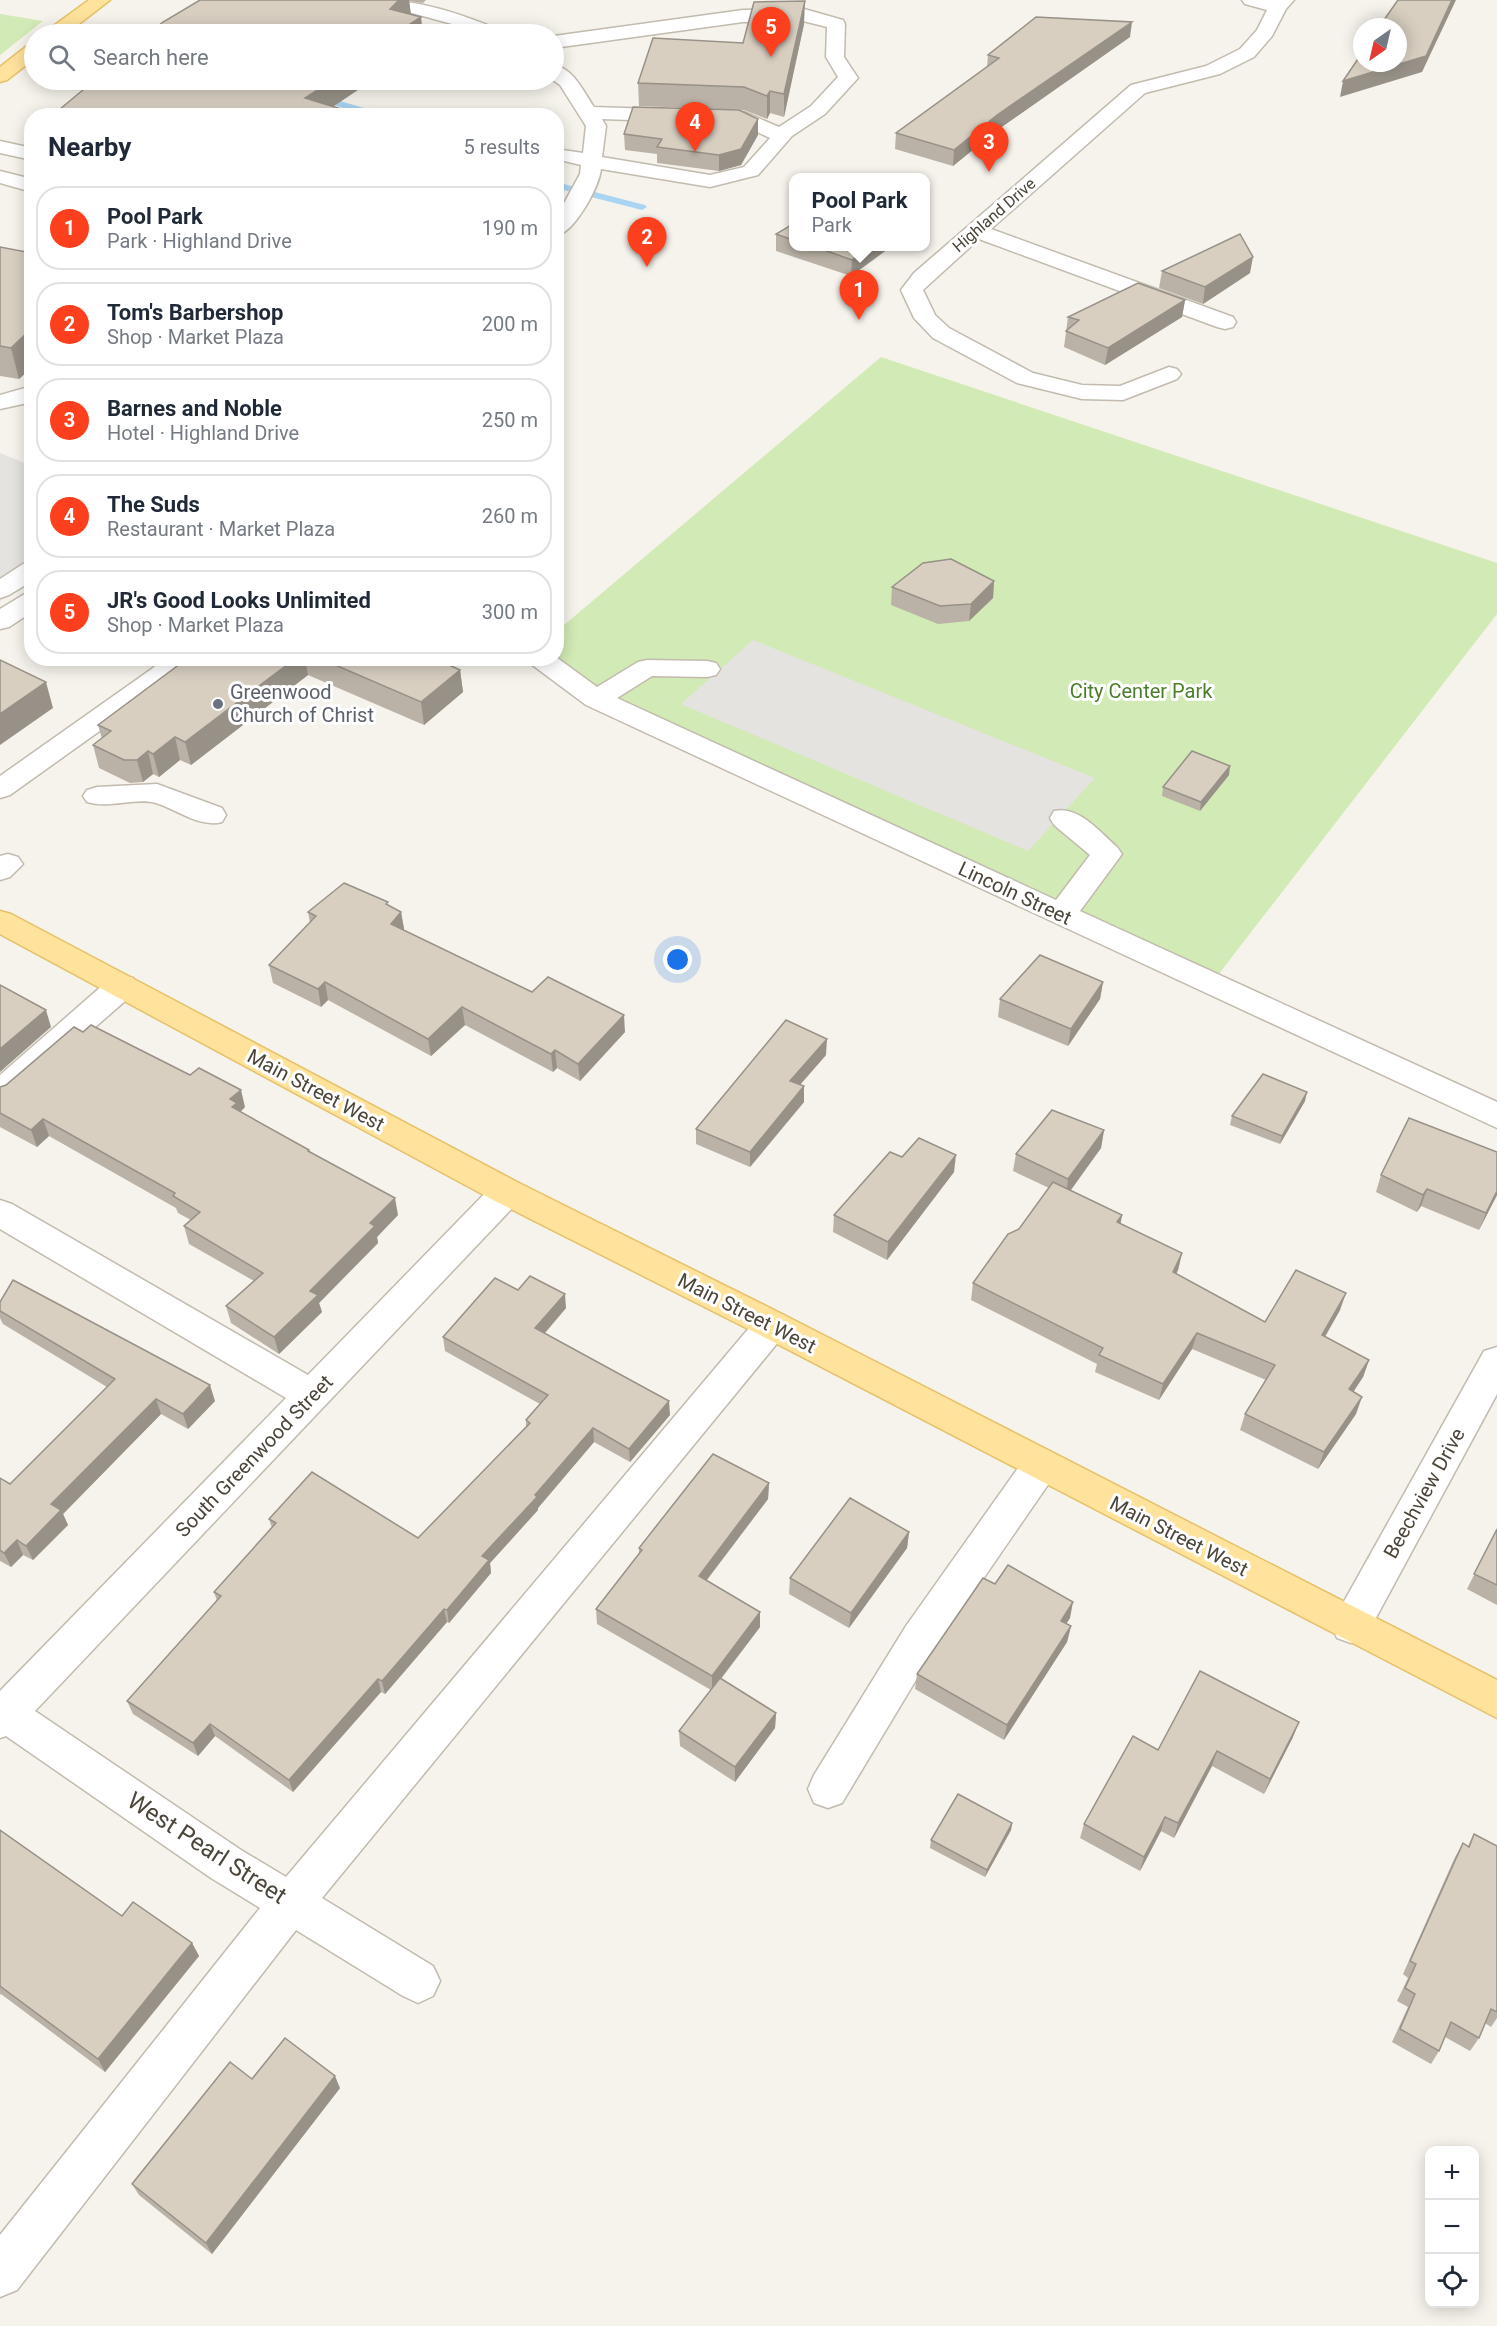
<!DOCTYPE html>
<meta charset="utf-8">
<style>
:root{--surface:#fff;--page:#f6f6f7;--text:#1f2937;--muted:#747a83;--line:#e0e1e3;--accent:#fc3f1d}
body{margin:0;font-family:Roboto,sans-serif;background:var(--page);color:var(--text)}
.controls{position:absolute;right:18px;bottom:18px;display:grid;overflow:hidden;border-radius:12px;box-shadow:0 3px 15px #0003}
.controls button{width:54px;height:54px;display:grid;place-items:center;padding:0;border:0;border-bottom:2px solid var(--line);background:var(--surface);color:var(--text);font:30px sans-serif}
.compass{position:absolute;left:1353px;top:18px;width:54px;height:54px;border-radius:50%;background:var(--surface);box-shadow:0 3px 15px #0003;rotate:214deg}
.you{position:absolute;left:678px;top:960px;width:21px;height:21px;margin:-15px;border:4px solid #fff;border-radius:50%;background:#1a73e8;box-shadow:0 0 0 9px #1a73e833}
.badge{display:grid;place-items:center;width:39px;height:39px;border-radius:50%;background:var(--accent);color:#fff;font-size:20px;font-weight:700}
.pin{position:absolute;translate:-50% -50px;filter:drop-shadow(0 2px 3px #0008)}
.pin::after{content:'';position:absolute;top:32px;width:21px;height:18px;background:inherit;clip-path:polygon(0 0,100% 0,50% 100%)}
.popup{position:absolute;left:789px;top:173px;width:141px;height:78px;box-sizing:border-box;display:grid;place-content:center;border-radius:12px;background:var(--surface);filter:drop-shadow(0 2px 4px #0005);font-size:20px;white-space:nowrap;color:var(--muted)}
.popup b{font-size:22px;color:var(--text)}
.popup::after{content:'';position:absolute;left:50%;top:100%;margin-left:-12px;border:12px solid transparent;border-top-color:var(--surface)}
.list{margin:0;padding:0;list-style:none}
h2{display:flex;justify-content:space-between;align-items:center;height:78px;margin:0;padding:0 24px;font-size:26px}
h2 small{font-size:20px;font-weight:400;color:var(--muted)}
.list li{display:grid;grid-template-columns:39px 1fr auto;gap:18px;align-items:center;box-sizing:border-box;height:84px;margin:0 12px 12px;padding:0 12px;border:2px solid var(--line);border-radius:24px}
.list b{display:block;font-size:22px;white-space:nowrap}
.list p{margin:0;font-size:20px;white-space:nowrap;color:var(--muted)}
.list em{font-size:20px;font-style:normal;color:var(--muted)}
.icon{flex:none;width:33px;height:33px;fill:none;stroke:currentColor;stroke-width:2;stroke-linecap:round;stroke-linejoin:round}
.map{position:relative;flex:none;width:1497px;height:2326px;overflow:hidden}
.search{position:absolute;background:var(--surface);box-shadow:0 3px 15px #0003;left:24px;top:24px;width:540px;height:66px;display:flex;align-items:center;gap:15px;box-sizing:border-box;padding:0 21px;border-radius:33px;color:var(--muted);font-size:22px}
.panel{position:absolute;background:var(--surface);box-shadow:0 3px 15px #0003;left:24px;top:108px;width:540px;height:558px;border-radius:24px}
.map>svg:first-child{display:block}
</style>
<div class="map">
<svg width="1497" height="2326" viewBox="0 0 1497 2326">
<rect width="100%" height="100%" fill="#f6f3ec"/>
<g fill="#d2eab5">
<polygon points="0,14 43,21 0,55"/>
<polygon points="881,357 1497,563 1497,614 1211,984 687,733 544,659 556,658 557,631"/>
</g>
<g fill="#e5e3e0">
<polygon points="0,453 32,466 31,580 0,601"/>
<polygon points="753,640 1095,778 1028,851 681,704"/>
</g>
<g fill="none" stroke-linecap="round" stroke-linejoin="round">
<g fill="#a9d4f2" fill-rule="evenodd">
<polygon points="320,95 384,114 385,116 370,116 317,100 316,98"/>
<polygon points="556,182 645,205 647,207 642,210 556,188"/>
</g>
<g stroke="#c2bbae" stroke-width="3">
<g id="minor">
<path d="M376,0C421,0 458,13 500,30L502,34H478L452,24L379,4Z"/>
<polygon points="1242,0 1294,0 1286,9 1272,36 1254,57 1220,74 1145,93 991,229 1233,317 1236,322 1233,327 1225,329 1217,327 979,239 923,290 935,315 949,328 1033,373 1082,385 1120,386 1169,367 1177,369 1181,374 1177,379 1123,400 1082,399 1017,383 933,338 914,318 901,290 914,273 1131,85 1206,66 1240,49 1257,30 1267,10 1245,4"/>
<path d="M804,9L843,20L845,24L844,57L858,78L825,114L792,136L758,175L710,187L601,169C599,187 575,232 556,236V218L580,174L581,165L556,159V149L583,153L586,126L560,85L553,80L554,65C574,69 583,91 594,107L744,112L779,127L811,106L838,77L826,57L827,27L803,21L743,22L554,48V36L743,10ZM602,119L740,124L770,138L744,167L710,175L602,157L606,126Z"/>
<polygon points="0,141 32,148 32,160 0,153"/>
<polygon points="0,171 32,179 32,192 0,183"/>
<polygon points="32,386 32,402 0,409 0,395"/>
<polygon points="32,561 32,581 9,595 0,598 0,579 23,564"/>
<polygon points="32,592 32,612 9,627 0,629 0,609 23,595"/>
<path d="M556,657L597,687L638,662L647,660L707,661L716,663L720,669L716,675L707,677L652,676L617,698L1056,900L1090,855L1054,825L1050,818L1054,811C1078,805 1100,832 1117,847L1122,854L1080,911L1497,1102V1128L586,705L531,664L527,658Z"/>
<polygon points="162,658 190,658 171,680 10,795 0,798 0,776 153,668"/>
<path d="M157,784L222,808L226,815L222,822C200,828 178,810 156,803C136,797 109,809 87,802L83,796L87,790L97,787Z"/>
<polygon points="8,854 18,857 23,864 10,877 0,880 0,856"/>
<polygon points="122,975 133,978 137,986 133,994 11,1101 0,1105 0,1075 111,978"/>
<polygon points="507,1179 519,1183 524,1192 519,1201 35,1711 241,1850 286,1877 760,1315 772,1311 784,1315 790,1325 784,1335 322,1898 433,1966 440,1981 433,1996 418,2003 403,1996 296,1930 17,2290 0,2297 0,2235 260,1908 211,1878 6,1736 0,1738 0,1691 286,1398 0,1229 0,1200 12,1204 308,1375 495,1183"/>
<polygon points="1497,1347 1497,1394 1365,1638 1351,1643 1337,1638 1332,1626 1337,1614 1484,1351"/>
<polygon points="1041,1449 1054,1454 1059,1465 1054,1476 934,1650 842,1803 828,1808 814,1803 808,1789 814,1775 906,1626 1028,1454"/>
</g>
</g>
<g stroke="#e6c16a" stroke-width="3">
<g id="major">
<polygon points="89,0 110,0 66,34 46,34 48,30"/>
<polygon points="34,44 34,59 7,80 0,82 0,67 27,46"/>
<polygon points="0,911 11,914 519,1183 784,1315 1497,1680 1497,1718 760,1335 495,1201 0,934"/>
</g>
</g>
<use href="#minor" fill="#fff" fill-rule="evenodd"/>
<use href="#major" fill="#ffe39c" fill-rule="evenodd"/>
</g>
<g fill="#bab2a6">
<polygon points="200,0 426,0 423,3 409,1 411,15"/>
<polygon points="804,24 784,117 770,113 767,119 744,110 639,106 638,83 743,43"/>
<polygon points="1130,37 996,131 953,166 895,149 896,133 987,67 988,55"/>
<polygon points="758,119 758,135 741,165 719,171 657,163 657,154 625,150 624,134"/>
<polygon points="793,224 793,246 892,246 851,276 776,251 776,234"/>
<polygon points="0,247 32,253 32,367 19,379 0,376"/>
<polygon points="1162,271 1250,273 1203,304 1159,288"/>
<polygon points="1185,300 1182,317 1105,365 1064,347 1068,317"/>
<polygon points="994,581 993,598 969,621 938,624 891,605 892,587"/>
<polygon points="188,658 434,658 460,670 463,692 424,725 308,675 191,765 180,760 159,777 153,774 143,782 130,783 99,768 93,745 102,739 98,725"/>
<polygon points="1229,775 1200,811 1162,796 1163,787"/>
<polygon points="388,905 401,912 404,929 403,930 532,992 625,1032 580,1081 557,1068 553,1072 465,1025 431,1056 328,1000 321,1007 273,983 269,965 310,923 308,912"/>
<polygon points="1103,982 1100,999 1068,1046 998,1017 1000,999"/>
<polygon points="83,1032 245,1107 240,1112 310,1153 398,1215 377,1237 378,1243 319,1303 322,1312 279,1354 231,1323 226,1306 254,1281 189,1244 184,1226 191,1220 178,1213 176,1208 49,1136 37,1147 0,1127 0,1087 6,1085"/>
<polygon points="826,1055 800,1085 804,1102 750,1167 696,1144 696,1129"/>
<polygon points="1305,1101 1280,1144 1230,1125 1232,1116"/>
<polygon points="1104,1130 1101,1148 1070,1190 1122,1215 1120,1224 1182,1253 1178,1270 1176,1274 1265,1322 1340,1310 1325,1337 1369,1360 1363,1377 1353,1392 1356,1414 1318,1469 1240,1430 1245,1414 1266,1380 1192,1349 1159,1400 1095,1372 1097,1364 971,1300 973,1283 1019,1229 1049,1188 1013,1171 1016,1154"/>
<polygon points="902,1157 954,1172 887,1260 833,1232 834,1215"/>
<polygon points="1381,1175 1497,1195 1479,1230 1421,1206 1417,1212 1376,1192"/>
<polygon points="518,1290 566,1308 545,1333 670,1415 630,1462 594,1442 538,1508 538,1510 490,1563 491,1573 449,1623 447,1622 385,1694 381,1692 293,1792 215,1736 198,1756 133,1714 127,1701 217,1601 214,1592 272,1528 269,1519 418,1538 526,1427 526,1420 540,1404 445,1351 443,1337"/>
<polygon points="0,1302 215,1401 188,1429 161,1414 63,1514 68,1525 33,1560 23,1555 11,1567 0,1561 0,1478 10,1484 107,1387 3,1324 0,1318"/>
<polygon points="769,1483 768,1499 707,1580 760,1612 760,1627 721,1679 776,1713 775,1728 735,1782 680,1746 679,1731 711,1690 597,1624 596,1609 639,1553 639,1548"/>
<polygon points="1497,1529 1497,1605 1467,1589"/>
<polygon points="909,1532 907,1548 849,1628 789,1594 790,1578"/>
<polygon points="995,1584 1070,1618 1066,1624 1071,1626 1067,1642 1004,1740 915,1689 917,1674"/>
<polygon points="1293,1737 1264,1794 1212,1766 1174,1838 1161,1831 1140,1871 1080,1838 1084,1824 1158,1750"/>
<polygon points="1012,1823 1011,1830 985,1877 930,1848 931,1840"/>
<polygon points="0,1830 122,1916 192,1943 199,1956 105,2072 1,1994 0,1995"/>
<polygon points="1474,1834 1497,1846 1497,2018 1491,2027 1485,2023 1479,2038 1470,2051 1445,2037 1439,2051 1431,2064 1392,2042 1408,2007 1397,2001 1408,1978 1403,1974 1455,1857 1463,1843 1468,1846"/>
<polygon points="252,2079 340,2088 212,2254 139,2195 132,2184"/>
</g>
<g fill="#979187">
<polygon points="399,0 409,0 411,15 390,9"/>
<polygon points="1452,0 1456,0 1422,72 1340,97 1343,81"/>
<polygon points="805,1 804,24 784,117 784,94"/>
<polygon points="421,17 423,34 401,34 407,26"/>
<polygon points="1132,22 1130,37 996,131 953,166 954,150 997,115"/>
<polygon points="333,80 373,80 319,116 305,98"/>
<polygon points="770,91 770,113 767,119 767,96"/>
<polygon points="758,119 758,135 741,165 719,171 719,155"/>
<polygon points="870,246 892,246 851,276 852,260"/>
<polygon points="1253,257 1250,273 1203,304 1205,287"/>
<polygon points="1185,300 1182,317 1105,365 1108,348"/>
<polygon points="32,328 32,367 19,379 11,348"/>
<polygon points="994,581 993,598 969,621 971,604"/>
<polygon points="296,658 305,658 308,675 191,765 185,742"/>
<polygon points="460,670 463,692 424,725 421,702"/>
<polygon points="46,682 53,708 0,745 0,714"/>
<polygon points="175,737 180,760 159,777 153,754"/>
<polygon points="148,751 153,774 143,782 137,760"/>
<polygon points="1230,766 1229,775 1200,811 1201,802"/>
<polygon points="401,912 404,929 394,942 391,924"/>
<polygon points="325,982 328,1000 321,1007 318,989"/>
<polygon points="1103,982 1100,999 1068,1046 1071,1029"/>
<polygon points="462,1007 465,1025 431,1056 428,1039"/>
<polygon points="46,1010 51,1027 0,1072 0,1049"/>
<polygon points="624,1015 625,1032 580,1081 578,1064"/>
<polygon points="827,1039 826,1055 790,1096 790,1081"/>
<polygon points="555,1050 557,1068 553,1072 551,1054"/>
<polygon points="804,1086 804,1102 750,1167 750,1152"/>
<polygon points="241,1090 245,1107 239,1113 237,1124 230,1099"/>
<polygon points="1307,1092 1305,1101 1280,1144 1282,1136"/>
<polygon points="43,1119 49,1136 37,1147 31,1130"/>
<polygon points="1104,1130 1101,1148 1066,1197 1068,1179"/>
<polygon points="956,1155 954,1172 887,1260 888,1242"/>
<polygon points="1427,1189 1421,1206 1417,1212 1423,1195"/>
<polygon points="1497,1191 1497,1195 1479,1230 1486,1213"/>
<polygon points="395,1198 398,1215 377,1237 378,1243 319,1303 322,1312 279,1354 274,1337 310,1291 370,1223"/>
<polygon points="1122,1215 1119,1233 1117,1222"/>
<polygon points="1182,1253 1178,1270 1169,1289 1173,1272"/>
<polygon points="1346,1293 1340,1310 1316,1352 1322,1335"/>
<polygon points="565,1294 566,1308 537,1342 535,1328"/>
<polygon points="1197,1333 1192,1349 1159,1400 1163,1384"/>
<polygon points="1369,1360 1363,1377 1344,1406 1349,1389"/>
<polygon points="210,1385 215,1401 188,1429 183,1414"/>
<polygon points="1362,1397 1356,1414 1318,1469 1324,1452"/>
<polygon points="156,1399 161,1414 63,1514 68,1525 33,1560 26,1546 51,1504"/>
<polygon points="669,1401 670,1415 630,1462 629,1449"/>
<polygon points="593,1428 594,1442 538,1508 538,1510 490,1563 491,1573 449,1623 447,1610 482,1556"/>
<polygon points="769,1483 768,1499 699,1590 699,1576"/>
<polygon points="909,1532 907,1548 849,1628 851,1613"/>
<polygon points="17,1540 23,1555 11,1567 4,1553"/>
<polygon points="1073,1602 1070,1618 1058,1636 1061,1621"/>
<polygon points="444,1609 447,1622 385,1694 382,1681"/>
<polygon points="760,1612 760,1627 712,1690 712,1676"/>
<polygon points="1071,1626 1067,1642 1004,1740 1007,1725"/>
<polygon points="378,1679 381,1692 293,1792 289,1780"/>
<polygon points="776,1713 775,1728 735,1782 735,1767"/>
<polygon points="1299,1722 1293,1737 1264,1794 1270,1779"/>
<polygon points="210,1724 215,1736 198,1756 193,1743"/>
<polygon points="1217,1751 1212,1766 1174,1838 1178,1823"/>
<polygon points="1165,1817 1161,1831 1140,1871 1144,1857"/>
<polygon points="1012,1823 1011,1830 985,1877 987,1870"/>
<polygon points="192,1943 199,1956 105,2072 98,2059"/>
<polygon points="335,2076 340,2088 212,2254 206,2243"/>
</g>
<g fill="#d8cfc1" stroke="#979187" stroke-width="1.5">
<polygon points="200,0 399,0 390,9 421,17 407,26 412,28 401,34 148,34 163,22"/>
<polygon points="1398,0 1452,0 1426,56 1343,81 1362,53 1362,63 1398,63 1398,27 1379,27"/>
<polygon points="805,1 784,94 770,91 767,96 744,87 638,83 653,38 743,43 754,2"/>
<polygon points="1036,17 1132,22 997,115 954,150 896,133 999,58 988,55"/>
<polygon points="95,80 333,80 305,98 364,116 63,116 54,114"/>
<polygon points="633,107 739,110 758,119 741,149 719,155 657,147 662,139 624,134"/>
<polygon points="793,224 793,240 776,234"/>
<polygon points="1240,234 1253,257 1205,287 1162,271"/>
<polygon points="813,246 870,246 852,260"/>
<polygon points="0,247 32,253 32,328 11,348 0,346"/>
<polygon points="1138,283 1185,300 1108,348 1066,331 1079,320 1068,317"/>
<polygon points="951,559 994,581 971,604 940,606 892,587 923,563"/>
<polygon points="188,658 296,658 185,742 175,737 153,754 148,751 137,760 124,760 93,745 111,731 98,725"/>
<polygon points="319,658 434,658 460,670 421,702"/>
<polygon points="0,660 46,682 0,714"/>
<polygon points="1192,751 1230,766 1201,802 1163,787"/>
<polygon points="344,883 388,902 386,904 401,912 391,924 532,992 548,977 624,1015 578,1064 555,1050 551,1054 462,1007 428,1039 325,982 318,989 269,965 316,916 308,912"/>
<polygon points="1040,955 1103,982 1071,1029 1000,999"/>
<polygon points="0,985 46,1010 0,1049"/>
<polygon points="786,1020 827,1039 790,1081 804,1086 750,1152 696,1129"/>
<polygon points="91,1025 190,1075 199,1068 241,1090 230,1099 237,1103 232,1107 309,1150 308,1151 395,1198 370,1223 375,1226 310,1291 318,1295 274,1337 226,1306 263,1273 184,1226 200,1212 173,1196 175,1193 43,1119 31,1130 0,1113 0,1087 6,1085 74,1027 83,1032"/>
<polygon points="1263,1074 1307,1092 1282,1136 1232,1116"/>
<polygon points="1052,1110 1104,1130 1068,1179 1016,1154"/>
<polygon points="1409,1118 1497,1152 1497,1191 1486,1213 1427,1189 1423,1195 1381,1175"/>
<polygon points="919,1138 956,1155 888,1242 834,1215 890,1152 902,1157"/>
<polygon points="1053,1182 1122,1215 1117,1222 1182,1253 1173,1272 1265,1322 1296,1270 1346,1293 1322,1335 1369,1360 1349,1389 1362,1397 1324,1452 1245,1414 1275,1365 1197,1333 1163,1384 1099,1355 1103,1348 973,1283 1008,1234 1019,1229"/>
<polygon points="530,1276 565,1294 535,1328 669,1401 629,1449 593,1428 535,1495 537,1497 482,1556 489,1560 447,1610 444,1609 382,1681 378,1679 289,1780 210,1724 193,1743 127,1701 221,1596 214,1592 276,1523 269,1519 312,1472 418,1538 530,1423 526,1420 548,1395 443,1337 495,1278 518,1290"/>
<polygon points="13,1280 210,1385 183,1414 156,1399 51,1504 61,1510 26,1546 17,1540 4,1553 0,1550 0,1478 10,1484 115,1379 0,1311 0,1302"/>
<polygon points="713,1454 769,1483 699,1576 760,1612 712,1676 596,1609 642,1550 639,1548"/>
<polygon points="850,1498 909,1532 851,1613 790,1578"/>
<polygon points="1497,1529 1497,1585 1474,1574"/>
<polygon points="1008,1565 1073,1602 1061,1621 1071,1626 1007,1725 917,1674 983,1578 995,1584"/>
<polygon points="1200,1671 1299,1722 1270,1779 1217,1751 1178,1823 1165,1817 1144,1857 1084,1824 1133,1736 1158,1750"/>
<polygon points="720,1678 776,1713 735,1767 679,1731"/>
<polygon points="958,1794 1012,1823 987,1870 931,1840"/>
<polygon points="0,1830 122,1916 133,1902 192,1943 98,2059 0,1986"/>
<polygon points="1474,1834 1497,1846 1497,2012 1491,2009 1479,2038 1451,2022 1439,2051 1400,2029 1415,1994 1405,1988 1416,1964 1410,1961 1463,1843 1469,1847"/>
<polygon points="285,2038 335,2076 206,2243 132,2184 230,2062 252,2079"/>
</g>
<circle fill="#6b7280" stroke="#fff" stroke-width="2" cx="218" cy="704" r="6"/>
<g text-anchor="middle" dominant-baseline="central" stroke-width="6" stroke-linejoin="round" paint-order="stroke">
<g font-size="16" fill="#4b4439" stroke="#fff">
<text transform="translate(994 215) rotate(-41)">Highland Drive</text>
</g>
<g font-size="20" fill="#4a7f2a" stroke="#fff">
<text x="1141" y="691">City Center Park</text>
</g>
<g font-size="20" fill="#5b616d" stroke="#fff" text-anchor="start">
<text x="230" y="692">Greenwood<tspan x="230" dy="23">Church of Christ</tspan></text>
</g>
<g font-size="20" fill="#4b4439" stroke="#fff">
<text transform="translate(1015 893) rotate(25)">Lincoln Street</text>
<text transform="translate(316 1090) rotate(28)">Main Street West</text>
<text transform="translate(747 1313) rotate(27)">Main Street West</text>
<text transform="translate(254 1456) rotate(-46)">South Greenwood Street</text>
<text transform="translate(1424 1493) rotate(-61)">Beechview Drive</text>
<text transform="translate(1179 1536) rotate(27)">Main Street West</text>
</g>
<g font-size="24" fill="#4b4439" stroke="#fff">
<text transform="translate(207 1848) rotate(33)">West Pearl Street</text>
</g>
</g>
</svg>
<div class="controls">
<button>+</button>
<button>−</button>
<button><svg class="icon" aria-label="locate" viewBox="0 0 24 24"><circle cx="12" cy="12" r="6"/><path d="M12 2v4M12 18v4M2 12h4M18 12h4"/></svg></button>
</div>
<svg class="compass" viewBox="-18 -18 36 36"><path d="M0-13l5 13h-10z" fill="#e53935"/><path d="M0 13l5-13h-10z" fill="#747a83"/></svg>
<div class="you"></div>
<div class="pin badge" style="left:859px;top:320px">1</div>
<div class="popup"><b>Pool Park</b>Park</div>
<div class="pin badge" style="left:647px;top:267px">2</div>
<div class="pin badge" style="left:989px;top:172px">3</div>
<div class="pin badge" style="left:695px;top:152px">4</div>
<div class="pin badge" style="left:771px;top:57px">5</div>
<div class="search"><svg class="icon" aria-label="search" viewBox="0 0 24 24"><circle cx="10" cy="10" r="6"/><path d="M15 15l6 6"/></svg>Search here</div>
<section class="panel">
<h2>Nearby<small>5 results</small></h2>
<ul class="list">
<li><span class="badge">1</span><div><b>Pool Park</b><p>Park · Highland Drive</p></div><em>190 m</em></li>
<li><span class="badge">2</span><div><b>Tom's Barbershop</b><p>Shop · Market Plaza</p></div><em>200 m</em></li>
<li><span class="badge">3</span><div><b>Barnes and Noble</b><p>Hotel · Highland Drive</p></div><em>250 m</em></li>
<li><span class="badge">4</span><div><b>The Suds</b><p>Restaurant · Market Plaza</p></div><em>260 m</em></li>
<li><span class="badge">5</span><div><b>JR's Good Looks Unlimited</b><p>Shop · Market Plaza</p></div><em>300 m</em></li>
</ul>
</section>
</div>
